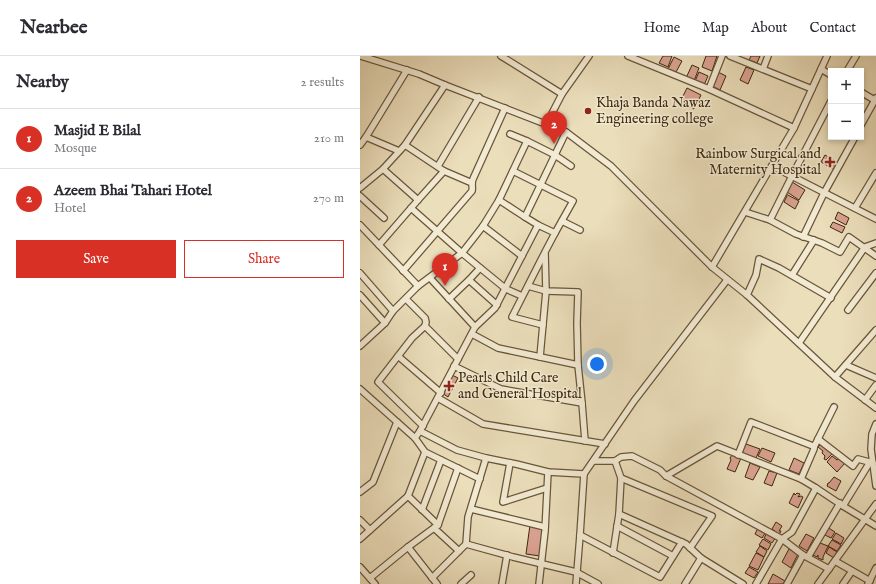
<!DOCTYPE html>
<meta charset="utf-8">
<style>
:root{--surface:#fff;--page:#f7f7f7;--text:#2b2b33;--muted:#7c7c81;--line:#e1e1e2;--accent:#d93025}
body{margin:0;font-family:"IM FELL English",serif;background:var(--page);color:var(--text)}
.controls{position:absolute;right:12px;top:12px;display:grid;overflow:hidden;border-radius:0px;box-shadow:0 2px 6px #0003}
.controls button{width:36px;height:36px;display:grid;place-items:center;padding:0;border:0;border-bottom:1px solid var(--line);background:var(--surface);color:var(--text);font:20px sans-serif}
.you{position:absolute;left:237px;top:308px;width:14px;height:14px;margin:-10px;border:3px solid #fff;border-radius:50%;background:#1a73e8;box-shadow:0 0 0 6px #1a73e833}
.badge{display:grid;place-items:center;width:26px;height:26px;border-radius:50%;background:var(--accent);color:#fff;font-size:13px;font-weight:700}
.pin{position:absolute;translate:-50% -33px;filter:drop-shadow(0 1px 2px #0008)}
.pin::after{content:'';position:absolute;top:21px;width:14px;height:12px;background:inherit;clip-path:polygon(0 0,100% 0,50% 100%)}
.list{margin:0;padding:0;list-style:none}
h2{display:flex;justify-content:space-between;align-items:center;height:52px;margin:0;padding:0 16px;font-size:17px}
h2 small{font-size:13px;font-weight:400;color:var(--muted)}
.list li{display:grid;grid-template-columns:26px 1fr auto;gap:12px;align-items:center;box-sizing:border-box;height:60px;padding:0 16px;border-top:1px solid var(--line)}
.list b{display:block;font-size:15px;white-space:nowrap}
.list p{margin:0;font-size:13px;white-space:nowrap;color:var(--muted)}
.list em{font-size:13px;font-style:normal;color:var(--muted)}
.actions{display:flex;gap:8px;padding:12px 16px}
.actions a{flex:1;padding:9px 0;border:1px solid var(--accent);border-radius:0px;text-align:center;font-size:14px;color:var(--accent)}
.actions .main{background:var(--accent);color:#fff}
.map{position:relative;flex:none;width:516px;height:528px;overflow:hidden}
header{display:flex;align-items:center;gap:24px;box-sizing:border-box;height:56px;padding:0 20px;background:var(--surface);border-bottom:1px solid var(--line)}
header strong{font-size:19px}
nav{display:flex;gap:22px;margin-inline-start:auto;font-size:14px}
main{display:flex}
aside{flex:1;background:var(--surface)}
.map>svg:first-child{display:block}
</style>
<header>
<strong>Nearbee</strong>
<nav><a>Home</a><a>Map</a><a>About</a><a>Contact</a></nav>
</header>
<main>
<aside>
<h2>Nearby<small>2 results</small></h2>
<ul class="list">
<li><span class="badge">1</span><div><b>Masjid E Bilal</b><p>Mosque</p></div><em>210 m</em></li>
<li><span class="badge">2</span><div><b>Azeem Bhai Tahari Hotel</b><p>Hotel</p></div><em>270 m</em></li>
</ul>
<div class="actions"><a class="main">Save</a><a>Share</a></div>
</aside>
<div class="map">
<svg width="516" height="528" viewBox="0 0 516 528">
<rect width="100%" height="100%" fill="#ebdebb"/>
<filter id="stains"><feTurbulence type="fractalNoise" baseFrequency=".005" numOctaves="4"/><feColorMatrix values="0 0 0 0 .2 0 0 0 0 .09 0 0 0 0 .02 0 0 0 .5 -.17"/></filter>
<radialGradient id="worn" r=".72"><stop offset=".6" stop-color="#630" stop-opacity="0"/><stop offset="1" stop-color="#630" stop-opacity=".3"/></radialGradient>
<g fill="#d9a191" stroke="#3e290c">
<polygon points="303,0 312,0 308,11 299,7"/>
<polygon points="346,0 357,0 352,15 342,11"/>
<polygon points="391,0 400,0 397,7 389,4"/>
<polygon points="314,1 322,5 316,16 308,13"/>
<polygon points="332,9 339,12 334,25 326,22"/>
<polygon points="386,11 394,14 388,28 380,24"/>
<polygon points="339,16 348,20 344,29 335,25"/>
<polygon points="358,16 366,20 360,34 352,30"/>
<polygon points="327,32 341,39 334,53 320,46"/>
<polygon points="465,99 479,107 475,114 461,106"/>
<polygon points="432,126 445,134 439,144 427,136"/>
<polygon points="426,138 439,145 435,153 424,146 427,140 425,139"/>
<polygon points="478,156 489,162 486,169 475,163"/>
<polygon points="473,166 485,171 482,177 470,171"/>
<polygon points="92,319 98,322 88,341 82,337"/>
<polygon points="462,387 473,397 466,404 464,403 465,400 462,397 463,395 458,391"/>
<polygon points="386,388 400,393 396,402 382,397"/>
<polygon points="402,392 415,397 411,406 398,400"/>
<polygon points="372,399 381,402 375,416 367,413 371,404 370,402"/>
<polygon points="472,400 477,404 479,403 485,407 477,416 467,406"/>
<polygon points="434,402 444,407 439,418 429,414"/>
<polygon points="390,407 400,411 393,424 385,421"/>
<polygon points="409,415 417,417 412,430 404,427"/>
<polygon points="474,421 481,425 476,435 467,430 468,427 469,427"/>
<polygon points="434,437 435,439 437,437 440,438 438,441 441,440 443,441 438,452 429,447"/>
<polygon points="416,466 422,470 419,475 421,475 419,479 414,476 415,475 412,473"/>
<polygon points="170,469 184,472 180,500 166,498"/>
<polygon points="467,471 475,476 471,482 463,478"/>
<polygon points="398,472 406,476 402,482 395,478"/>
<polygon points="407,477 416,481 412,487 404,482"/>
<polygon points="476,477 484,482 481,488 472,483"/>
<polygon points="446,478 454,482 447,495 439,490"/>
<polygon points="403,483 411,488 408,494 399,489"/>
<polygon points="472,484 481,489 477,495 468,490"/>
<polygon points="460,487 468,490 463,501 463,504 458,502 458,499 457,501 453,499"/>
<polygon points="400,490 407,495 404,501 396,496"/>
<polygon points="469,491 477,496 474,502 466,497"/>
<polygon points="429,493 438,498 431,512 422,506"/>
<polygon points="396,497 404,501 398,514 389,510"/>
<polygon points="389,511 398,516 394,522 385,517"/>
<polygon points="413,518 425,525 423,528 408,528"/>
</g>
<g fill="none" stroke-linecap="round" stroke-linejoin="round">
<g stroke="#695638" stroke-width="8">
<g id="minor">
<polyline points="1,0 59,18 85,29 206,76 251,110 352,211 387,239 475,321 516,352"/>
<polyline points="141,0 202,38 187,67"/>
<polyline points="268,0 349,33 434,72"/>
<polyline points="370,0 452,33"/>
<polyline points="403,13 408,0"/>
<polyline points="461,13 471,19"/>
<polyline points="487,15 496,0"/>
<polyline points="349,33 362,0"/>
<polyline points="501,36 516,45"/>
<polyline points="202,38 229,0"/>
<polyline points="501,69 516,42"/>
<polyline points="150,78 167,85"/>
<polyline points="0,89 6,81"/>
<polyline points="45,89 84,115 112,127"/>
<polyline points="39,95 6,81 47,14"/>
<polyline points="78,110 119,41"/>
<polyline points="412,110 516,163"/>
<polyline points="23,113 58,144"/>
<polyline points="153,115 213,145 195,177"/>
<polyline points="0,132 23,113 45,89 85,29"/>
<polyline points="0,140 24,162"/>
<polyline points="139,144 165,161"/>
<polyline points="495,152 516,117"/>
<polyline points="385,156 410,164 436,178 462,187 480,196 489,181 516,200"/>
<polyline points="410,164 432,120 471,45"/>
<polyline points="202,165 220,174"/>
<polyline points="0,169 58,230"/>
<polyline points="178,169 195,177 185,196 186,235 218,236 217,267 218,309 222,347"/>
<polyline points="123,170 139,144 167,85 195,99 211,110"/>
<polyline points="443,181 464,137 495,81"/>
<polyline points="19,189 58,144 84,115"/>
<polyline points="162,200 123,170 102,197 146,233 162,240"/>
<polyline points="352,211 434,72 467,0"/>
<polyline points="120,212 109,224 137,249"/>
<path d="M43,215L112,135C113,131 111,128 113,123L145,52"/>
<polyline points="0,217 33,255"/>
<polyline points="432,219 454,184"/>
<polyline points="70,222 115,271"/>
<polyline points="168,230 186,235 180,301"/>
<polyline points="0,239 25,267 0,290"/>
<polyline points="387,239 396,219 399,203 419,212 471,242"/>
<polyline points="46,243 65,262 66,266 65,270"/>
<polyline points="89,243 109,224"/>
<polyline points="488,254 516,217"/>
<polyline points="25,267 33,255 58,230 102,197 51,152"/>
<polyline points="183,269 152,261 184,198"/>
<polyline points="112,278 138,292 218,309"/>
<polyline points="439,287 505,191 516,187"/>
<polyline points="38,300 81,337"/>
<polyline points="486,309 516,322"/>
<polyline points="94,310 141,333 222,347 225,385"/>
<polyline points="475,321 516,274"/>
<polyline points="0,333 55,382 65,396 120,423"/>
<polyline points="78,342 123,368 245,388"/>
<polyline points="505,344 516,329"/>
<polyline points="516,368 512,378 511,393 516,430"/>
<polyline points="63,370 18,326 52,282 65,270 98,303"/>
<polyline points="60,375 115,271 135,252 178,169 165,161 206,76"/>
<polyline points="55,382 60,375 97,394 126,402 156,408 188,416 224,418"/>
<polyline points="458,383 493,410 498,403 513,407"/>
<polyline points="454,391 474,351"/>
<polyline points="378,399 391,366 453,390 454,391 454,393 441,423"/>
<polyline points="234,405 255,405 261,422 259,458 326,488 341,502 383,528"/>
<polyline points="255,405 261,401 272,400 300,414 306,420 422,483 443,499"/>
<polyline points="150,407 143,446 187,432"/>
<polyline points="306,420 357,390 441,423 456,432 483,450 516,470"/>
<polyline points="261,422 352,460 330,492"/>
<polyline points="0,436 13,426 37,366"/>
<polyline points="483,450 510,406"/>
<polyline points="111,453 185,471"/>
<polyline points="62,454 81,404"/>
<polyline points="0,464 10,474"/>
<polyline points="78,469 98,412"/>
<polyline points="257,470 313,500"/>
<polyline points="74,472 99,495"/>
<polyline points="220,479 300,521 322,486"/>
<polyline points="0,483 48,440 65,396"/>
<polyline points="106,488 153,501 216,516 238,528"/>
<polyline points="48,491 78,469 48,440"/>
<polyline points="253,497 259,458"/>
<polyline points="448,501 480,447"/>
<polyline points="475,505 510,525"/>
<polyline points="0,511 15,528"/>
<polyline points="10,522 48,491 77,528"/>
<polyline points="72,522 106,488 108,461 126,402"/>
<polyline points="101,528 111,519"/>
<polyline points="142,528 147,499"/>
<polyline points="179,528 185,475 188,416"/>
<polyline points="216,528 220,479 224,418 274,345 367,224"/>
<polyline points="325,528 341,502"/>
<polyline points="396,528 422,483 432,476 456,432"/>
<polyline points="427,528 443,499 469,513"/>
<polyline points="458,528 516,448"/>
<polyline points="483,528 492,515"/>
<polyline points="508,528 516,512"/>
</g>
</g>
<use href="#minor" stroke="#f2ead3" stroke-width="5.5"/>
</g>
<g fill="#8f2418" stroke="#f2ead3" stroke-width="1.5">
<circle cx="228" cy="55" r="4"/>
<path d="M468 100h4v4h4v4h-4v4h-4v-4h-4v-4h4z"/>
<path d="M87 324h4v4h4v4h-4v4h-4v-4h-4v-4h4z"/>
</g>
<g text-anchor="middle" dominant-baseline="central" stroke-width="3" stroke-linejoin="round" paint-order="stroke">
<g font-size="14" fill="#3e290c" stroke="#f2ead3" text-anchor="start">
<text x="236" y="47">Khaja Banda Nawaz<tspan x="236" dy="16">Engineering college</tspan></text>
<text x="461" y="98" text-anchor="end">Rainbow Surgical and<tspan x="461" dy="16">Maternity Hospital</tspan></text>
<text x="98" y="322">Pearls Child Care<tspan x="98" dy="16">and General Hospital</tspan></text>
</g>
</g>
<rect width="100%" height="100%" filter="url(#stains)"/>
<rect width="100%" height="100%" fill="url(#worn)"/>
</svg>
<div class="controls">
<button>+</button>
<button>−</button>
</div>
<div class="you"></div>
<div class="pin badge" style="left:85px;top:230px">1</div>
<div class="pin badge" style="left:194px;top:88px">2</div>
</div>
</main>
